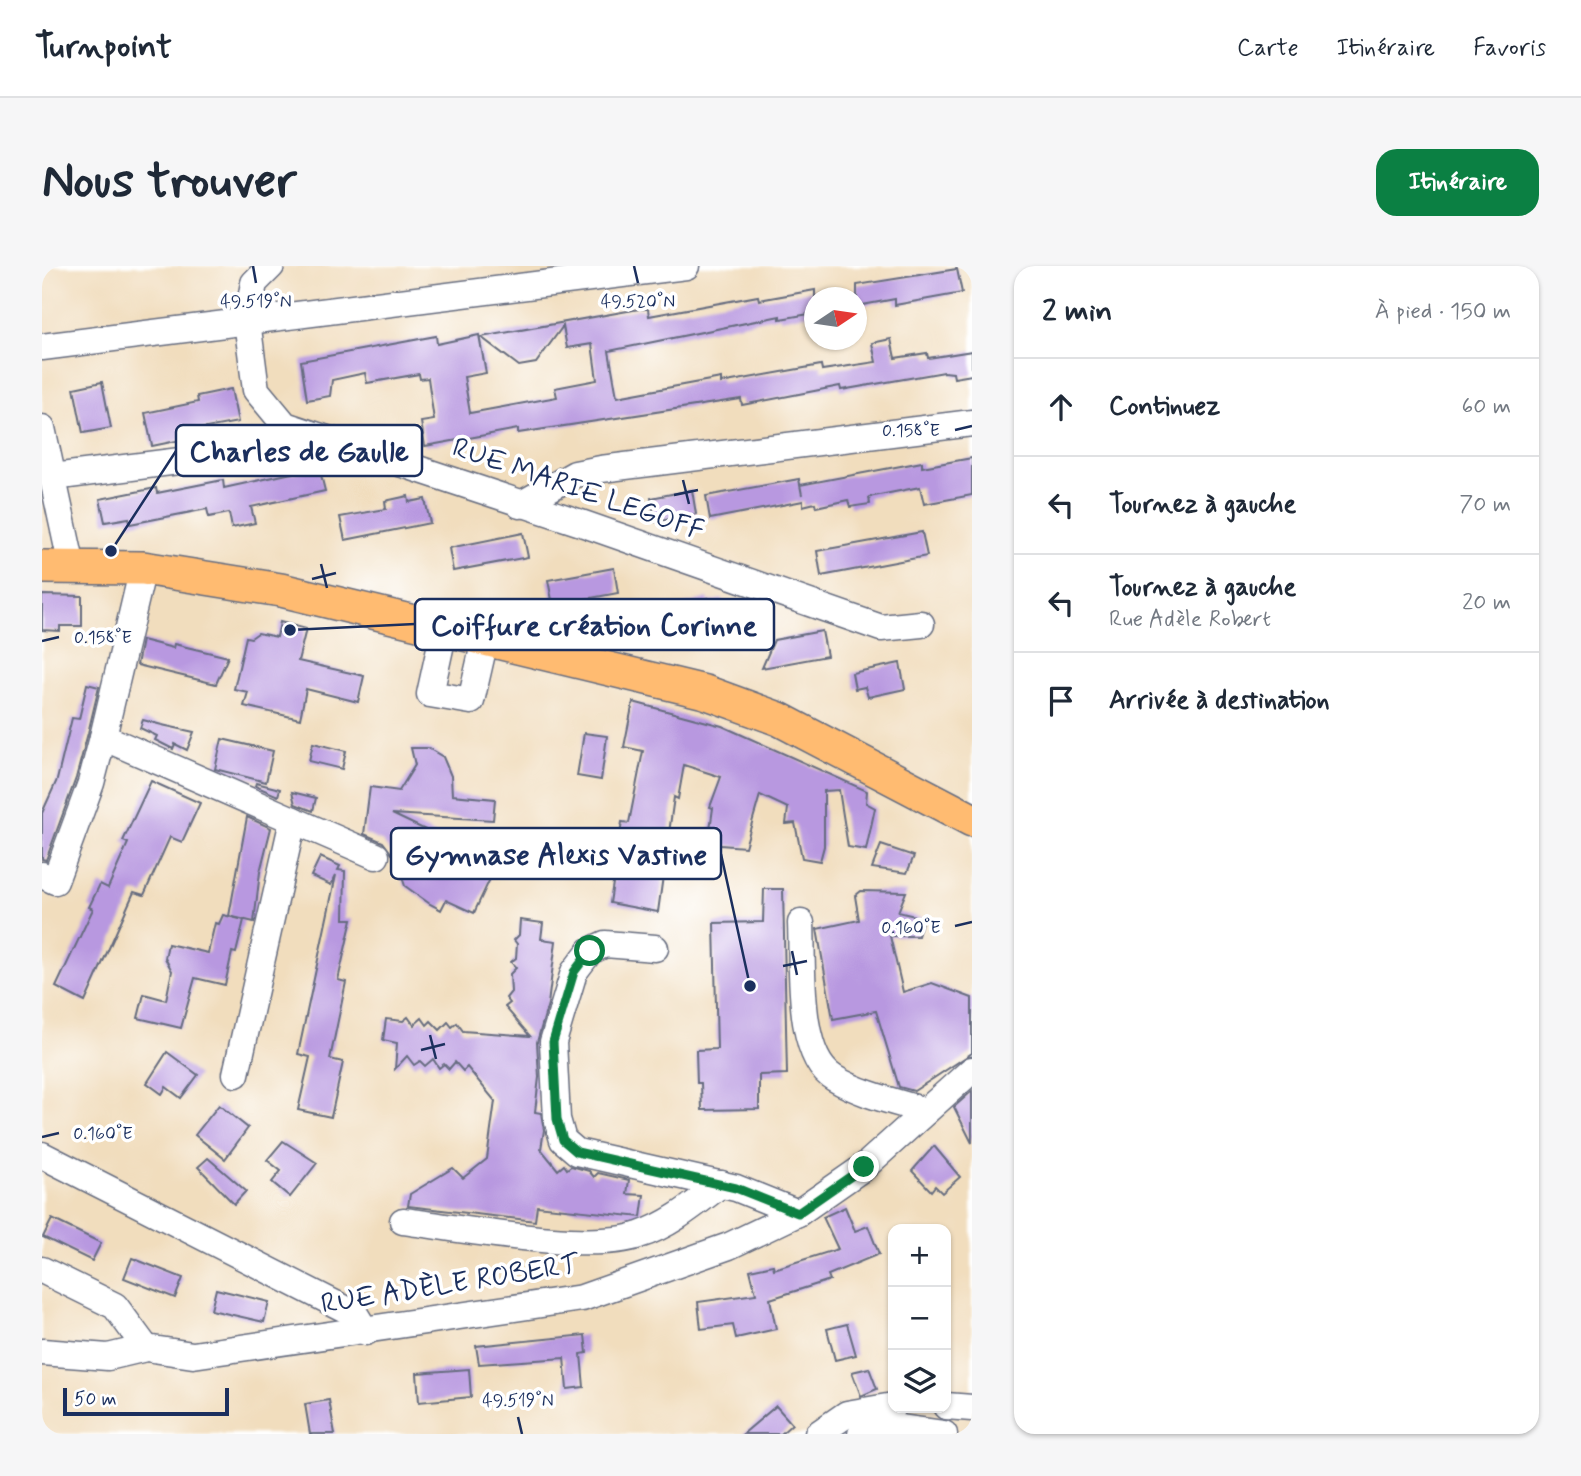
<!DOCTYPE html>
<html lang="fr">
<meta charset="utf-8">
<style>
:root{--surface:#fff;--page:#f6f6f7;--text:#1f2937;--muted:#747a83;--line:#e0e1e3;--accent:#0b8043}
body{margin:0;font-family:Mynerve,sans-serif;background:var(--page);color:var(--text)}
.controls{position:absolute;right:21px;bottom:21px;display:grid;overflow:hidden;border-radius:14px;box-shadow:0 2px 5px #0004}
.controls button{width:63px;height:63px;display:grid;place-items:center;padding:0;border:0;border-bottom:2px solid var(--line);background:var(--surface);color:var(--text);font:35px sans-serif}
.compass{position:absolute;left:762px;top:21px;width:63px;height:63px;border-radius:50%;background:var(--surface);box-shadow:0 2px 5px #0004;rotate:77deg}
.scale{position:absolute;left:21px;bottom:18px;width:166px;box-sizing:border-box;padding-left:7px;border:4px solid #1b2f5e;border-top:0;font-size:19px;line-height:24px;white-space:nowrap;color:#1b2f5e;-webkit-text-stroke:5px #fff;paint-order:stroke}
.stop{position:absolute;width:21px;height:21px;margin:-16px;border:5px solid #0b8043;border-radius:50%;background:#fff}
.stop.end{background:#0b8043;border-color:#fff;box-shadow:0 2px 7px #0008}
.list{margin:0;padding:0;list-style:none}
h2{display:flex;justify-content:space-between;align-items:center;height:91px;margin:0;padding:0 28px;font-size:30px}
h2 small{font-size:23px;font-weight:400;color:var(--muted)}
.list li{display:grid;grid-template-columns:46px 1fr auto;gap:21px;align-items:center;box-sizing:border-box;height:98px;padding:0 28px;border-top:2px solid var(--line)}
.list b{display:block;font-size:26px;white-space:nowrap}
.list p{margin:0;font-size:23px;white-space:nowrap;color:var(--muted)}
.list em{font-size:23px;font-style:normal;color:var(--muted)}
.icon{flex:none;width:38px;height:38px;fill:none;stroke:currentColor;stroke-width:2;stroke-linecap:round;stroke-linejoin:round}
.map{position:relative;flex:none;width:930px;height:1168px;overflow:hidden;border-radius:21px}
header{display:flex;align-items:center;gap:42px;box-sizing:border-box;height:98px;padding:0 35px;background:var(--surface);border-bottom:2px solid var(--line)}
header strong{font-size:33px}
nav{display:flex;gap:38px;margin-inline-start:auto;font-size:24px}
.intro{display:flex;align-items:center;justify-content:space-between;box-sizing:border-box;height:168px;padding:0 42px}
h1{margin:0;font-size:49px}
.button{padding:18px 32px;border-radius:21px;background:var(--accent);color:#fff;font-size:24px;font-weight:700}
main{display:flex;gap:42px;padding:0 42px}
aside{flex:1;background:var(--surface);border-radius:21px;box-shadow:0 2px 5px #0004}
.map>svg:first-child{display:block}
</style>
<header>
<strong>Turnpoint</strong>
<nav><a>Carte</a><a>Itinéraire</a><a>Favoris</a></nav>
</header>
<div class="intro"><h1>Nous trouver</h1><a class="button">Itinéraire</a></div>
<main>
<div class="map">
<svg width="930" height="1168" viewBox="0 0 930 1168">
<rect width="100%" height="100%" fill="#fff"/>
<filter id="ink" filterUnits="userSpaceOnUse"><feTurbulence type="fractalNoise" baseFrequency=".0143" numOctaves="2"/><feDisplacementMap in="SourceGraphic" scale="14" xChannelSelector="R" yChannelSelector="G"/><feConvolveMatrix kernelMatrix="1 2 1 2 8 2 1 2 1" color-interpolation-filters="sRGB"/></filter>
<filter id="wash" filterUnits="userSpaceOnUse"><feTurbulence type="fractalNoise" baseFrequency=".00686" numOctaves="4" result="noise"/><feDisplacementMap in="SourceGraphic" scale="28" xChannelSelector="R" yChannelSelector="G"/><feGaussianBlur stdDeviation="1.57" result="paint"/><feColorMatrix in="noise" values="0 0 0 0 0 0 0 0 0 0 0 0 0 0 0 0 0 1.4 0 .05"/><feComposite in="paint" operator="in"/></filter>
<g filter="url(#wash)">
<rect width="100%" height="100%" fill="#f1ddbd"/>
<g id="blocks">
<g fill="#b898e0">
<polygon points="915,3 920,27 853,39 853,33 815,40 815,19"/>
<polygon points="773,24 773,47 738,53 738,50 567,85 575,131 679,112 679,117 779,99 780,104 834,96 830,77 849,73 853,92 885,87 886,92 930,85 930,109 912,112 911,107 902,106 799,124 798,120 700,139 699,133 476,167 476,163 383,180 379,156 392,154 386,112 378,113 377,108 325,117 323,107 290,114 288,130 265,134 259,95 394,70 395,78 437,69 444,107 422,111 428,147 515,131 513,122 555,114 550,78 525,82 521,60 494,97 477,100 439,71 597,43 606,43 607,50 716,30 717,34"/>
<polygon points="60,116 69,162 41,167 32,122"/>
<polygon points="189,123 196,156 143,166 144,173 110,180 103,147 156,136 155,130"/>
<polygon points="930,192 930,229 882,238 878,221 827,231 828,238 808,241 806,234 774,241 773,237 761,240 761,235 668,253 664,230 757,213 760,229 758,219 880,196 880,201"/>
<polygon points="277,201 283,225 209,241 213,257 190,262 187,247 167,251 165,243 88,258 87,252 63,256 58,233 114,222 115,227 181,214 182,222"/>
<polygon points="650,224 654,248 613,256 609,232"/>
<polygon points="366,230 367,236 383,233 388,257 303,274 298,251 344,243 343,235"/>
<polygon points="880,266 885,290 779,310 775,285"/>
<polygon points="481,267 486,291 411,305 407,282"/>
<polygon points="572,302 576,327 511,339 506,314"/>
<polygon points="0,329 40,330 40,360 18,360 18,365 0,364"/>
<polygon points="666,332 667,336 681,333 686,357 621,371 620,364 605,367 601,350"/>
<polygon points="238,356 264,363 256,395 322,410 316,436 264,423 258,453 202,440 206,426 192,423 204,371 209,372 216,367 235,371"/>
<polygon points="780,365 785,390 720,402 732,374"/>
<polygon points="100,374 131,382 132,378 186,391 174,418 95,399"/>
<polygon points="858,397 863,423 826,431 823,421 813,423 810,407"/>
<polygon points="45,418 57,421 46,467 34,512 4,594 0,593 0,547 15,514 30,452 37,453"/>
<polygon points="591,436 680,460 825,525 824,537 833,542 824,584 806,581 797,524 782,525 782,580 778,595 760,592 753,557 744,558 746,542 718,529 703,581 666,578 671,542 668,541 679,511 642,499 636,533 632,531 616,646 568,637 580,556 587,557 601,485 582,481"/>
<polygon points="101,454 120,459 152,466 145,484 133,478 131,483 113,474 115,470 98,462"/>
<polygon points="542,467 565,470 559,514 535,510"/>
<polygon points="180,473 231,485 224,516 173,503"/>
<polygon points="271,477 304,485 300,503 267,495"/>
<polygon points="369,482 386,482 401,491 409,510 410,529 453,533 451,554 350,548 455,598 432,647 404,634 399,644 388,638 363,620 359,608 373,600 350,588 341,576 322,568 328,521 357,525 373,499"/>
<polygon points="109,515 158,537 140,576 128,571 102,629 92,626 43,736 14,721 51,643 47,641 58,618 66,622 86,577 81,575"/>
<polygon points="214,517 238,523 236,530 213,520"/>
<polygon points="250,526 274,532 271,545 253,538"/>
<polygon points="205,551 229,562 218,606 212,656 187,650"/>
<polygon points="839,579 872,590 865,607 830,602"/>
<polygon points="278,591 298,600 296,604 303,605 302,653 310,653 296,714 304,716 288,793 301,796 289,851 256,844 268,791 256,788 294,609 289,619 269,610"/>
<polygon points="722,623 741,623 745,808 717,809 717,843 660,844 659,817 655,817 654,784 675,783 672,657 721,656"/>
<polygon points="819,625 864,626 856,646 881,652 876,670 848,670 861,726 890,717 930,732 930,787 872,825 857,821 834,745 791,753 775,663 817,654 813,630"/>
<polygon points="181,649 202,654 194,687 190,686 183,719 153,712 139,762 96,752 102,728 124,734 130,705 123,692 126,678 166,687 173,657 177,658"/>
<polygon points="478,654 501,657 499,673 514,675 506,738 495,776 497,811 493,846 499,847 502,864 499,883 516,904 522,899 525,903 529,900 547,905 552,911 556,907 587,914 585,928 602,929 599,951 495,940 493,955 366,940 368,928 411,902 421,912 445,893 453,835 425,801 421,805 413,796 407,803 402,798 397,802 391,793 383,800 378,795 372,799 365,790 353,803 355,777 341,774 344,753 361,755 366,751 372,759 380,752 385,759 389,755 398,764 406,756 410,761 415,757 421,765 488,770 463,741 468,737 464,732 469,726 468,708 474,702 469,696 474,692 475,678 472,674 477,669"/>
<polygon points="125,786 156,809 139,832 124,821 120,828 105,817"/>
<polygon points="930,825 930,877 912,841"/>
<polygon points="177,839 206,862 183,893 153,869"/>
<polygon points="241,875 275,897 248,931 230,916 239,905 225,894"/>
<polygon points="892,880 918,911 900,927 893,920 889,925 870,905"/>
<polygon points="166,892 204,925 192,938 156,901"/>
<polygon points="803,941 813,965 826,960 837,988 786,1009 788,1014 728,1033 734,1063 694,1072 691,1059 659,1063 656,1036 714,1028 708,1004 731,999 732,1003 796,983 781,951"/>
<polygon points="10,953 59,977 50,995 1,971"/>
<polygon points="90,992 141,1012 133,1032 82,1012"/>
<polygon points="174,1023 227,1036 222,1056 169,1044"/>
<polygon points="805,1058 814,1089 793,1094 785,1063"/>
<polygon points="543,1069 545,1087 539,1088 542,1121 525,1123 522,1092 437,1098 434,1080"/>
<polygon points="827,1102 835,1123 819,1130 810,1106"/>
<polygon points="427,1103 429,1131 377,1136 375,1107"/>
<polygon points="287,1134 293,1168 268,1168 263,1138"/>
<polygon points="734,1140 750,1158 739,1168 701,1168"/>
</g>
</g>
</g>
<g filter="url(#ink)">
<use href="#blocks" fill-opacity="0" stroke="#666c7f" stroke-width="2"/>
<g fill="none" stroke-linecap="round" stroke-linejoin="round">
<g stroke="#666c7f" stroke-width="29">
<g id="minor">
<polyline points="229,0 212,17 205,55 214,124 243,159 539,257 839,362 879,358"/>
<polyline points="0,81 644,0"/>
<polyline points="0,162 30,301"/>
<polyline points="11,211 287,176"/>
<polyline points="478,239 533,208 559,203 930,157"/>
<polyline points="101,302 61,471 251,554 194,808"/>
<polyline points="402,364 388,428 429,435 443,374"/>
<polyline points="251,554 334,590"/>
<polyline points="0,609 13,615 49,517 61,471"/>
<path d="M759,657C761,697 754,790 792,812C818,828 854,836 884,845"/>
<polyline points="613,682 563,678 548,685 532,706 511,776 515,853 521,874 535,886 694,922 756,947"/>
<polyline points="0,889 313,1048 324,1066"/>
<path d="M361,955C418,962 547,987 597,969C628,959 653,938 679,918"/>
<polyline points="0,1004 73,1040 104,1082"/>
<polyline points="0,1086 66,1091 104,1082 151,1089 540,1032 687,980 756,947 822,901 930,804"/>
<polyline points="904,1140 930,1142"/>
<polyline points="776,1168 805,1148 851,1140"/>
<polyline points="819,1168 852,1161 902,1168"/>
</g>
</g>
<g stroke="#666c7f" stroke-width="36">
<polyline id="major" points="0,301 101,302 239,324 663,426 737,453 930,554"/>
</g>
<use href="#minor" stroke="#fff" stroke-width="26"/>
<use href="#major" stroke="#ffbb71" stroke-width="33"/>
</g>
</g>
<g fill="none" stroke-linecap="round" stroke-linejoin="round" filter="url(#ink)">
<polyline stroke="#0b8043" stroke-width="9" points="548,685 532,706 511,776 515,853 521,874 535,886 694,922 756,947 822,901"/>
</g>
<path fill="none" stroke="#1b2f5e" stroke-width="2.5" d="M211,0L214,17M592,0L596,17M913,164L930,160M641,214L647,238M632,229L656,224M279,298L285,322M270,313L294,307M0,375L17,371M913,660L930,656M750,685L755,709M741,700L765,695M388,769L394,793M379,784L403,778M0,871L17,867M476,1151L480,1168"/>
<g text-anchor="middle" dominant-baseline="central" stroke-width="7" stroke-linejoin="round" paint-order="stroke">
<g font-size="28" fill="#1b2f5e" stroke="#fff">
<text transform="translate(536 224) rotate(19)">RUE MARIE LEGOFF</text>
<text transform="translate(408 1019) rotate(-9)">RUE ADÈLE ROBERT</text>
</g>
</g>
<g font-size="18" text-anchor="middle" fill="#1b2f5e" stroke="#fff" stroke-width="7" stroke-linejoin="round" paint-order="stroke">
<text x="214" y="41">49.519°N</text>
<text x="596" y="41">49.520°N</text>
<text x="869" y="170">0.158°E</text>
<text x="61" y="377">0.158°E</text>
<text x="869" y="667">0.160°E</text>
<text x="61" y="873">0.160°E</text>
<text x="476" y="1140">49.519°N</text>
</g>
<path fill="none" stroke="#1b2f5e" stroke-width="2.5" d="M69 285L134 185M248 364L373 358M708 720L679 588"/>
<g fill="#1b2f5e" stroke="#fff" stroke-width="2.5">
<circle cx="69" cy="285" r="7"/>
<circle cx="248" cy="364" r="7"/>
<circle cx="708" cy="720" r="7"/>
</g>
<g fill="#fff" stroke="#1b2f5e" stroke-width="2.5">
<rect x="134" y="159" width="246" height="51" rx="7"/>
<rect x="373" y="333" width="359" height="51" rx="7"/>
<rect x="349" y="562" width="330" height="51" rx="7"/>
</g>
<g font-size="30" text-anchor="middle" font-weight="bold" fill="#1b2f5e">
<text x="257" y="195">Charles de Gaulle</text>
<text x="552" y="369">Coiffure création Corinne</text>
<text x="514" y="598">Gymnase Alexis Vastine</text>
</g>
</svg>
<div class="controls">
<button>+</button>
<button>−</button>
<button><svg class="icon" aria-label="layers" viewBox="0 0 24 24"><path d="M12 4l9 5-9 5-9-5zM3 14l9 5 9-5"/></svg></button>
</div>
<svg class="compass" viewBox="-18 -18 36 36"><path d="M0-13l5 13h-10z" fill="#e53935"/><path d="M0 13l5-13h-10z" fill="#747a83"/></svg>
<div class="scale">50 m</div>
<div class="stop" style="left:548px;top:685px"></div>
<div class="stop end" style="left:822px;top:901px"></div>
</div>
<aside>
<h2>2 min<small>À pied · 150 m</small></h2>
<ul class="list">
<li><svg class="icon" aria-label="ahead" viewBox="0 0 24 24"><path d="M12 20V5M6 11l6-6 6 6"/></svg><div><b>Continuez</b></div><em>60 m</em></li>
<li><svg class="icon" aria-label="left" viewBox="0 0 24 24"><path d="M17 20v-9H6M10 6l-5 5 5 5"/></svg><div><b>Tournez à gauche</b></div><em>70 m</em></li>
<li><svg class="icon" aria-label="left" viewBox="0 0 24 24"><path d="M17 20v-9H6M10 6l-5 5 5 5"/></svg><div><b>Tournez à gauche</b><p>Rue Adèle Robert</p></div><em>20 m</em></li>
<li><svg class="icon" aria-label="arrive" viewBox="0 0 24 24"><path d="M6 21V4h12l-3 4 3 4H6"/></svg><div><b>Arrivée à destination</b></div></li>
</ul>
</aside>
</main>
